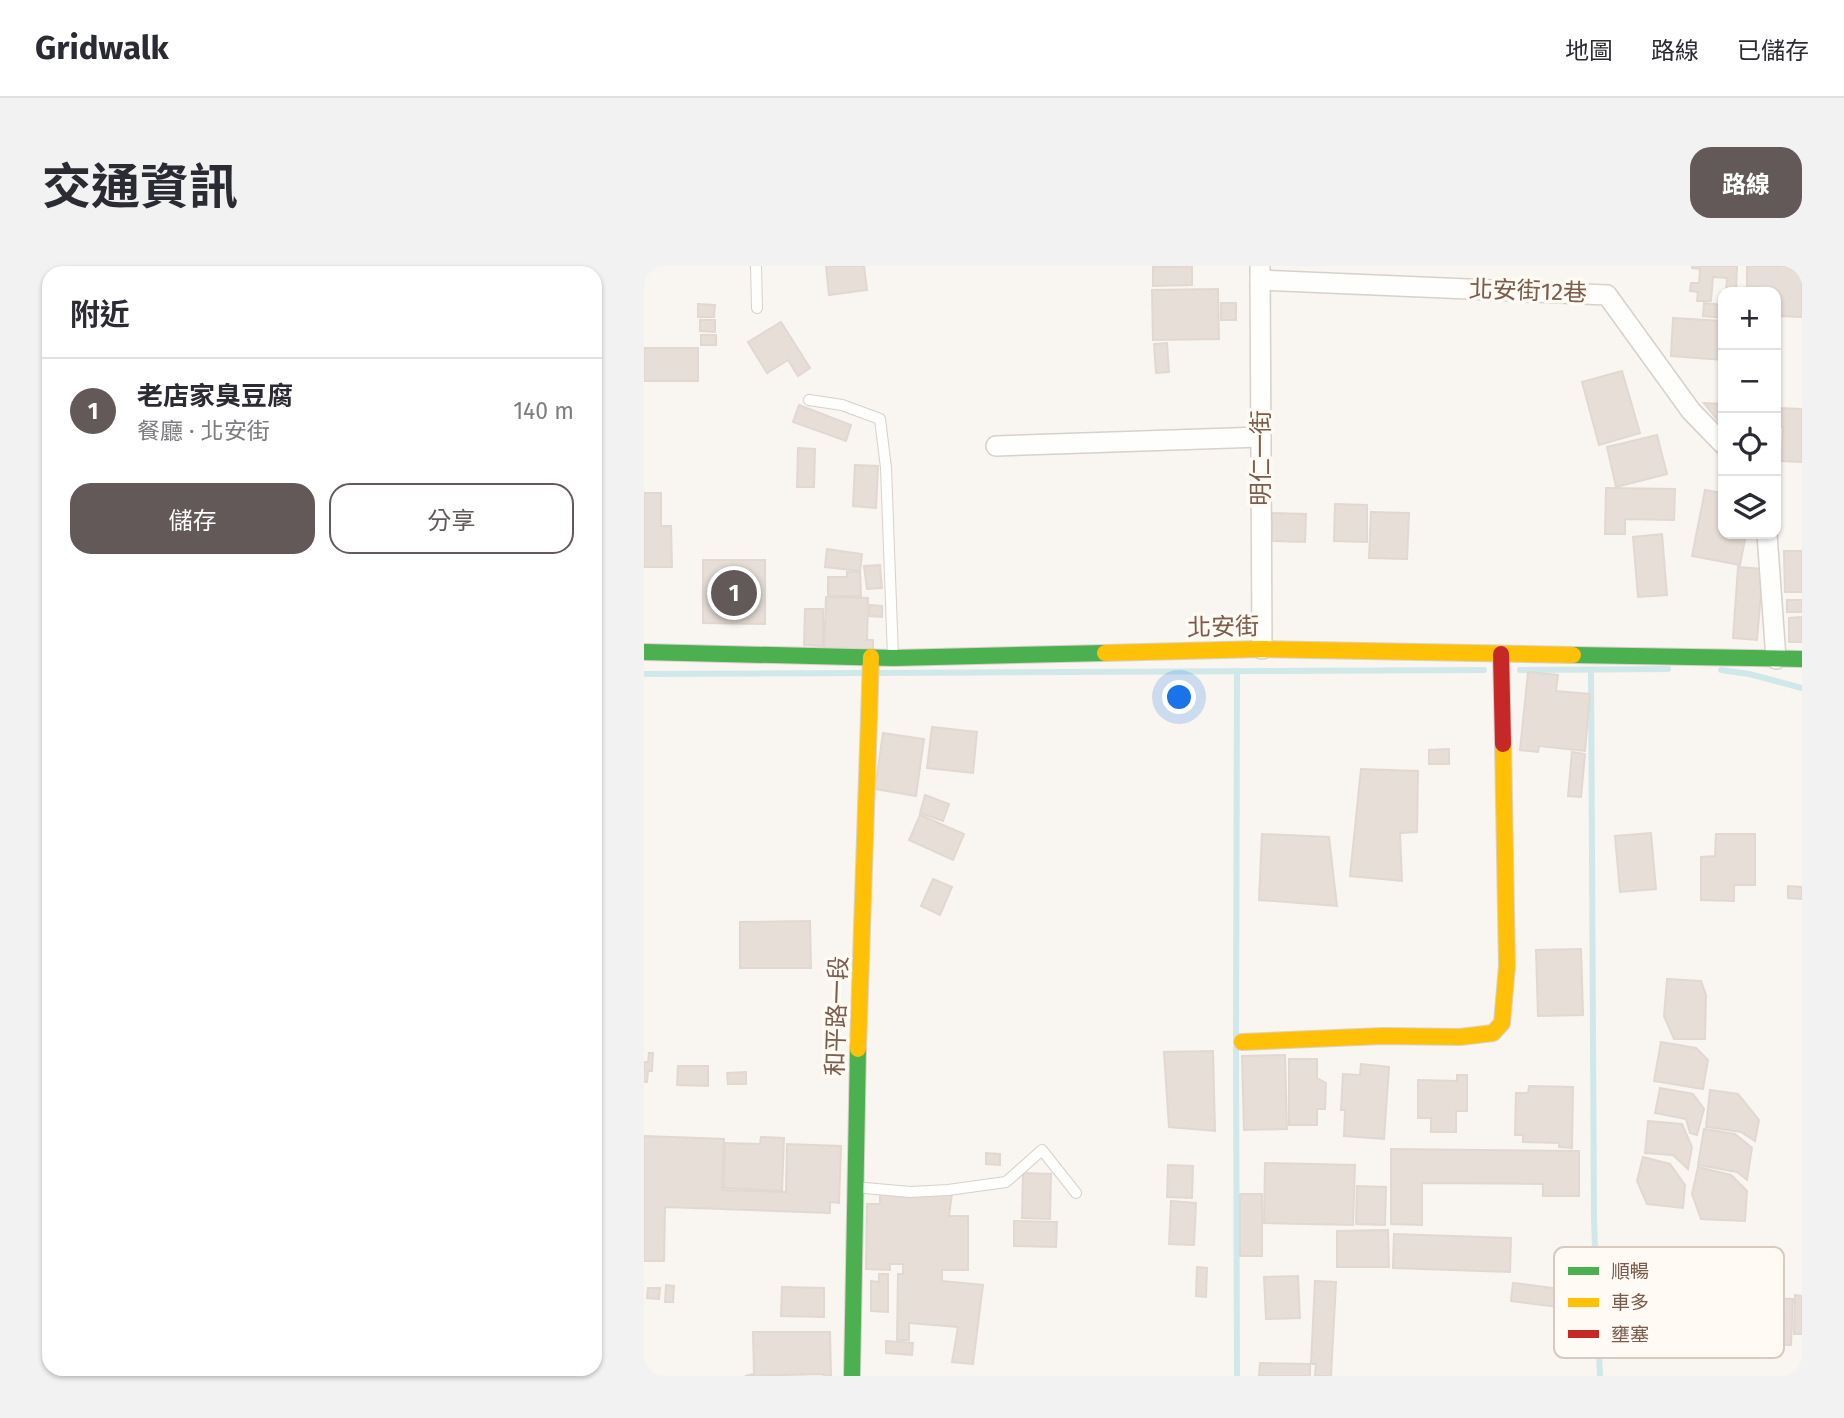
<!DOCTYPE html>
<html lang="zh-TW">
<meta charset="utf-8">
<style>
:root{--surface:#fff;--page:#f2f2f3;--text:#2b2b33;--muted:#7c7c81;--line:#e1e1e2;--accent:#625958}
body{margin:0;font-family:"Fira Sans","Noto Sans TC",sans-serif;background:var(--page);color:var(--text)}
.controls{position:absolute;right:21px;top:21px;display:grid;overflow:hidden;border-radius:14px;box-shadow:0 2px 5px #0004}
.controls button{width:63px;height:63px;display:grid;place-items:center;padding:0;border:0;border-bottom:2px solid var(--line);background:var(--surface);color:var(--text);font:35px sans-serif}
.you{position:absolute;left:536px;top:432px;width:24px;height:24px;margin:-18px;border:5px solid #fff;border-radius:50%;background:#1a73e8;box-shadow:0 0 0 10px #1a73e833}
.badge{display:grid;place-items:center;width:46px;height:46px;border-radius:50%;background:var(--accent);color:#fff;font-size:23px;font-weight:700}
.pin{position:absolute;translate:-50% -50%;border:4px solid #fff;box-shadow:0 2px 7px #0006}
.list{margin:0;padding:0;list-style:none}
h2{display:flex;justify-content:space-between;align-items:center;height:91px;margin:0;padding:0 28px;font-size:30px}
h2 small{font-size:23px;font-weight:400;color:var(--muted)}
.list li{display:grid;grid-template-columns:46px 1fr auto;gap:21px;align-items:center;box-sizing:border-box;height:105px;padding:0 28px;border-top:2px solid var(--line)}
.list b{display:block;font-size:26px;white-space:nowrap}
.list p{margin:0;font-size:23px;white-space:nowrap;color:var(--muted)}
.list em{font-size:23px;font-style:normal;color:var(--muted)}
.actions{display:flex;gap:14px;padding:21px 28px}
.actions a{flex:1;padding:16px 0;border:2px solid var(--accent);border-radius:21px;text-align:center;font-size:24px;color:var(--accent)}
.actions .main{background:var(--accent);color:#fff}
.icon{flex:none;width:38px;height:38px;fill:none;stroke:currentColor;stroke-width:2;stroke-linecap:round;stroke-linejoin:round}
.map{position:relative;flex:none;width:1158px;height:1110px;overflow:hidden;border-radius:21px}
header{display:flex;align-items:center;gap:42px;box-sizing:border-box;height:98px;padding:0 35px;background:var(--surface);border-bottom:2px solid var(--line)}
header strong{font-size:33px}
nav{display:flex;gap:38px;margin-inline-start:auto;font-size:24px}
.intro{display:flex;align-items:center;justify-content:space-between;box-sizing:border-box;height:168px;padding:0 42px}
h1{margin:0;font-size:49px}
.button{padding:18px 32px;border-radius:21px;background:var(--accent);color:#fff;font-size:24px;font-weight:700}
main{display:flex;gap:42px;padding:0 42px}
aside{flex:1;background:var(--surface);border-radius:21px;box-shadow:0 2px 5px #0004}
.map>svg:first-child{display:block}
</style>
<header>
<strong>Gridwalk</strong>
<nav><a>地圖</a><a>路線</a><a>已儲存</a></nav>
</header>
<div class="intro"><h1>交通資訊</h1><a class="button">路線</a></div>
<main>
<aside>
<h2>附近<small></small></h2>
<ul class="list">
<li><span class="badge">1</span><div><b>老店家臭豆腐</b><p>餐廳 · 北安街</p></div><em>140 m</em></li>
</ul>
<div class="actions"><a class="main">儲存</a><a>分享</a></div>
</aside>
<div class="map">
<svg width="1158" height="1110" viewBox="0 0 1158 1110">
<rect width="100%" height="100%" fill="#f9f5f0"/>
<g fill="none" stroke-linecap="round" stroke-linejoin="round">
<g stroke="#d0e8ea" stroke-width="6">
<polyline points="876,404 1024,403"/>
<polyline points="947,404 950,955 956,1110"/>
<polyline points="1077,404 1105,408 1158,422"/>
<polyline points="233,407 840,404"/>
<polyline points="0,408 219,407"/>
<polyline points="592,771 593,405"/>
<polyline points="592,782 593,1110"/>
</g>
</g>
<g fill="#e6ded7" stroke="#e2d8d2" stroke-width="2">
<polygon points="182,0 220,0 223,24 185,29"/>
<polygon points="548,0 548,19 509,20 509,1"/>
<polygon points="1048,0 1093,0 1092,26 1082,26 1083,12 1069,11 1067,35 1053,35 1054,26 1046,25 1047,17 1055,17 1056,3 1048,2"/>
<polygon points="1103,0 1158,0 1158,51 1132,50 1132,26 1103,26"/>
<polygon points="574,23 575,73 509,74 508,24"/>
<rect x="577" y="37" width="15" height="17"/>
<polygon points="1060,37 1079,39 1079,52 1059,50"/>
<polygon points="54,38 71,39 70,51 54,51"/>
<polygon points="1029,52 1079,55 1079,94 1027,90"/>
<polygon points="56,54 71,54 71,66 56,65"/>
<polygon points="137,56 166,102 154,110 144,94 123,107 104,76"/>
<rect x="57" y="69" width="15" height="10"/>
<polygon points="523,77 525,106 512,107 510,78"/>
<rect x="0" y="82" width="54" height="33"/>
<polygon points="978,105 996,167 955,179 938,116"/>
<polygon points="1060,137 1079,138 1079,161"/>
<polygon points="155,139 207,159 202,175 149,156"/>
<polygon points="1132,142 1158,143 1158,196 1138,195 1139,161 1132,161"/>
<polygon points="1013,169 1023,208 972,221 963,181"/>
<polygon points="154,182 171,183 170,221 153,221"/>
<polygon points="211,199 234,200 232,242 209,240"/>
<polygon points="962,222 1031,223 1030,254 981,253 981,268 961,268"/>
<polygon points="1061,224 1079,227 1079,268 1102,268 1096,299 1048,290"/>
<polygon points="0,227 17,227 17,260 27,260 28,301 0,301"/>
<polygon points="691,238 723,239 723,276 690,275"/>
<polygon points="727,246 765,247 763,293 725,292"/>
<polygon points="628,247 662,248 661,276 628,275"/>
<polygon points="1018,268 1023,329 994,331 989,271"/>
<polygon points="183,283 218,288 216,305 181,301"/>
<polygon points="1140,285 1158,285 1158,326 1141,326"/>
<polygon points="59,294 121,294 121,358 59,357"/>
<polygon points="236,299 238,322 223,323 220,300"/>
<polygon points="1094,301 1119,303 1113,374 1089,372"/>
<polygon points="203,306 216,306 217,330 184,330 184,311 203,311"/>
<polygon points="182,331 224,332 223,374 229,374 229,387 180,386"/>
<rect x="1143" y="334" width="15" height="12"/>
<polygon points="226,339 238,340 238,351 225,350"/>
<polygon points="161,343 179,343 179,380 160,379"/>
<polygon points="1158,351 1158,376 1145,376 1145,352"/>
<polygon points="884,406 914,409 912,425 946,428 941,485 895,480 894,486 876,484"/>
<polygon points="288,461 333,466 329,507 283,502"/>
<polygon points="239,467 280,473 272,530 231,523"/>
<polygon points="805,483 805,498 785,498 785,484"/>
<polygon points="928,486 941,488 937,531 924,530"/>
<polygon points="717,503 774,505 773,566 756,567 758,615 706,610"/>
<polygon points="281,529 305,538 299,555 276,547"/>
<polygon points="276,549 320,568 309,594 265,574"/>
<polygon points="1007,567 1012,623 976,626 971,570"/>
<polygon points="618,568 685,571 693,640 615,634"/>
<polygon points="1072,568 1111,568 1111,619 1090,619 1090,635 1057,634 1057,591 1071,590"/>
<polygon points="289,613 308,621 296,649 277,640"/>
<polygon points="1144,620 1158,621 1158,633 1144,632"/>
<polygon points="166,655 167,702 96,702 96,656"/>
<polygon points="937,683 939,749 894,750 892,684"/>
<polygon points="1023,713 1057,715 1062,729 1061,773 1030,773 1020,750"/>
<polygon points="1017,776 1052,782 1064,794 1059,823 1010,815"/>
<polygon points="569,785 571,865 525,861 520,786"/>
<polygon points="5,787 9,787 8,805 4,805 3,816 0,816 0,796 4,796"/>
<polygon points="641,789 643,863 600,864 598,790"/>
<polygon points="645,793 673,793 673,812 682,817 681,843 673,843 673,859 645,859"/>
<polygon points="717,798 745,801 740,873 700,870 701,844 697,844 699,808 716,809"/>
<polygon points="34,800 64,800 64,820 33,819"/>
<polygon points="102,806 102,818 84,818 83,807"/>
<polygon points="813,809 823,809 823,845 812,845 812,866 787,866 787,852 774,852 774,814 813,815"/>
<polygon points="885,820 929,821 928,882 915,881 915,877 879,876 879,869 871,869 872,827 884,827"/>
<polygon points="1016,822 1049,828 1060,843 1053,869 1046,867 1042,853 1011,847"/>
<polygon points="1066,824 1094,828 1115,854 1111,875 1097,866 1062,861"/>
<polygon points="1004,855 1038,858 1048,881 1044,903 1029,889 1001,887"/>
<polygon points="1060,863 1091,868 1108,882 1103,914 1093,906 1054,899"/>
<polygon points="0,870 80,873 78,924 142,926 143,878 197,880 195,937 186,936 186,947 21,941 20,995 0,995"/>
<polygon points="117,871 140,872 138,925 80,922 81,877 116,878"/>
<polygon points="747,883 935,885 935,930 899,930 899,918 778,917 778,959 747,958"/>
<polygon points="342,887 356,888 356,899 342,898"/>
<polygon points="999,891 1026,898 1041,919 1039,942 1003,938 993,915"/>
<polygon points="621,897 711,899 709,959 620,957"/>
<polygon points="524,899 549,900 548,932 523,931"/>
<polygon points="1054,901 1087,909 1103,925 1101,955 1057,953 1048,928"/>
<polygon points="379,907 407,908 406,953 378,952"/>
<polygon points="713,920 742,921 741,959 712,958"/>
<polygon points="308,927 305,950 324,950 324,1004 298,1004 298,1015 339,1019 329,1098 308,1096 314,1061 265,1057 265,1074 253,1074 254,1008 259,1008 259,998 246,998 246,1004 222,1003 223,938 236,938 236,928"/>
<rect x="596" y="928" width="22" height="62"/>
<polygon points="527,935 552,937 550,979 525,978"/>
<polygon points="370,955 413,956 412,981 370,980"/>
<polygon points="744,964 745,1001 693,1001 693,965"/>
<polygon points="750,968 867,972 866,1006 749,1002"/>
<polygon points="553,1001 563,1002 562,1031 552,1030"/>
<polygon points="235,1008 244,1008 244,1046 227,1045 227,1015 235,1016"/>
<polygon points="654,1010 656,1052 622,1053 620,1011"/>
<polygon points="671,1015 692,1016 687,1110 671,1110 672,1098 667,1098"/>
<polygon points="869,1017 925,1024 922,1042 867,1035"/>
<polygon points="22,1019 30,1020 29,1036 21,1036"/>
<polygon points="138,1021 180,1022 180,1051 137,1050"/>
<polygon points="4,1022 16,1022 15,1033 3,1032"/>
<polygon points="1151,1029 1158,1030 1158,1068 1150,1068"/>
<polygon points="1124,1032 1149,1033 1147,1079 1092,1077 1092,1048 1107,1048 1111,1041 1124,1041"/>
<polygon points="109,1066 186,1066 187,1110 180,1110 180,1108 101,1110 110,1108"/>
<polygon points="242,1075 269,1077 268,1089 242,1087"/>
<polygon points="616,1097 666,1098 666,1110 615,1110"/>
</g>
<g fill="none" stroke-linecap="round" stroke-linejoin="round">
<g stroke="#d7d1cb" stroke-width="12">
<g id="lane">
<polyline points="112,0 113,42"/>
<polyline points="165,134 198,139 236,153 242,202 249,391"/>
<polyline points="210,921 266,926 304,924 362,916 398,884 432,927"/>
</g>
</g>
<g stroke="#d7d1cb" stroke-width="22">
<g id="street">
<polyline points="616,0 618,383"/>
<polyline points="616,14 963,29 1047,145 1079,178"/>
<polyline points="352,180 617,171"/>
<polyline points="1123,268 1132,393"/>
</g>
</g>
<g stroke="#d9d2cb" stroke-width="18">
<g id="fast">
<polyline points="0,386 249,392 461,387"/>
<polyline points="929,389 1158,393"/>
<polyline points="208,1110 214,783"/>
</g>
</g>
<g stroke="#d9d2cb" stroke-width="18">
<g id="slow">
<polyline points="461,387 618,383 929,389"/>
<polyline points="598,776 739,770 816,771 849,767 858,757 863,700 859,478"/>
<polyline points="214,783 227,391"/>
</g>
</g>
<g stroke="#d9d2cb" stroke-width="18">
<polyline id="jam" points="857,388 859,478"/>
</g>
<use href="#lane" stroke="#fefefd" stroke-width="10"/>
<use href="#street" stroke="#fefefd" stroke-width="19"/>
<use href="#fast" stroke="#4caf50" stroke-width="16"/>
<use href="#slow" stroke="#ffc107" stroke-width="16"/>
<use href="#jam" stroke="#c62828" stroke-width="16"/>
</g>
<g text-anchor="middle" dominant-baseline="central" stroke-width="7" stroke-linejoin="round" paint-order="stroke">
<g font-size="24" fill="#7a5c4d" stroke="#fffaf3">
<text transform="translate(884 25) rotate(2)">北安街12巷</text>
<text transform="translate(617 192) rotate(-90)">明仁一街</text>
<text transform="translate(579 361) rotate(-1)">北安街</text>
<text transform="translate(193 750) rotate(-88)">和平路一段</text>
</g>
</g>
<rect x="910" y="981" width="230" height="111" rx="10" fill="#fffaf3" stroke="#d7cbc1" stroke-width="2"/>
<rect x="924" y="1001" width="31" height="8" fill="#4caf50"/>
<rect x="924" y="1032" width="31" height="9" fill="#ffc107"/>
<rect x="924" y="1064" width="31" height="8" fill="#c62828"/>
<g font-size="19" fill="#7a5c4d">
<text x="967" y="1012">順暢</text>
<text x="967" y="1043">車多</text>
<text x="967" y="1075">壅塞</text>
</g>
</svg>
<div class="controls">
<button>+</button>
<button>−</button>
<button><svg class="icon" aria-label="locate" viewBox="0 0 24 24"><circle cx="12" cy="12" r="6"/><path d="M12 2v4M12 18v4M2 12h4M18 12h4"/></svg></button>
<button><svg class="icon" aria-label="layers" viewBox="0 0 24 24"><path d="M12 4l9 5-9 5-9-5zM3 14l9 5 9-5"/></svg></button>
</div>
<div class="you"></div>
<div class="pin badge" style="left:90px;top:327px">1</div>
</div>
</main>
